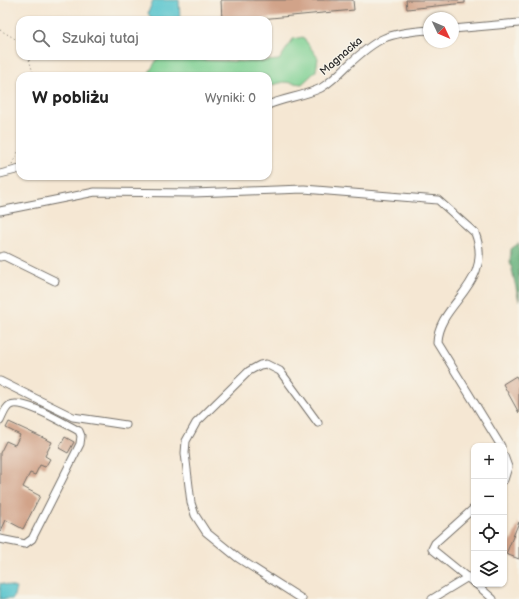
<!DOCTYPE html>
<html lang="pl">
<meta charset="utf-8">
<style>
:root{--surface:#fff;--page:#f2f2f2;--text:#222;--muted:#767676;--line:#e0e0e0}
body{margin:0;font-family:"Balsamiq Sans",sans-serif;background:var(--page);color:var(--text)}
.controls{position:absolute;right:12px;bottom:12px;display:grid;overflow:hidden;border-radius:8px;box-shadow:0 1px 3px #0004}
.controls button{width:36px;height:36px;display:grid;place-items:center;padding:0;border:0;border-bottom:1px solid var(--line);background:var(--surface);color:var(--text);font:20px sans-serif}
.compass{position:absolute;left:423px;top:12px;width:36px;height:36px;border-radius:50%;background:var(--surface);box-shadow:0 1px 3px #0004;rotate:134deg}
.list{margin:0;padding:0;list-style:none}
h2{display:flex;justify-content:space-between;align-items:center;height:52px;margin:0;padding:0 16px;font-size:17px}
h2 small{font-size:13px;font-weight:400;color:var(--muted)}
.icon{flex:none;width:22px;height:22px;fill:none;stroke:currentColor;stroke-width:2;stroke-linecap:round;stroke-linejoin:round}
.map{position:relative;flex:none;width:519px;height:599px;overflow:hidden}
.search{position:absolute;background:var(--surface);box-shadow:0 1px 3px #0004;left:16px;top:16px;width:256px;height:44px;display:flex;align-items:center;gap:10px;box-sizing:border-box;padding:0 14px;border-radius:12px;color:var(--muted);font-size:15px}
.panel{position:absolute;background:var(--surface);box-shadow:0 1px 3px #0004;left:16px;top:72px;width:256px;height:108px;border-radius:12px}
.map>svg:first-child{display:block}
</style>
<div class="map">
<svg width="519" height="599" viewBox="0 0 519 599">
<rect width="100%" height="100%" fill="#f7f3e8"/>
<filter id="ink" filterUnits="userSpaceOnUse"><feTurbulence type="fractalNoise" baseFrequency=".025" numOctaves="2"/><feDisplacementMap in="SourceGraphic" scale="8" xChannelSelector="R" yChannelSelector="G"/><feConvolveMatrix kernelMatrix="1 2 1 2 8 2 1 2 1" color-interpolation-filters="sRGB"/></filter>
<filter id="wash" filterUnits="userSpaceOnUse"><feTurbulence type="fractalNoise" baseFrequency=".012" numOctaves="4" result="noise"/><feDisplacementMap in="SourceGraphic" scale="16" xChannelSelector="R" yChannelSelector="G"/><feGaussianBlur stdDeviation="0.9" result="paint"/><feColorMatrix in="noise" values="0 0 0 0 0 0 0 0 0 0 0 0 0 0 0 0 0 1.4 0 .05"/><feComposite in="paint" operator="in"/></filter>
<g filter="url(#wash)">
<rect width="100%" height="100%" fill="#f5e7d3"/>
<polygon fill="#7ed093" stroke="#547e5f" points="303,37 318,58 316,71 302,84 284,82 268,86 268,76 147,76 159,56 193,56 202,60 254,62 279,60 293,39"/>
<polygon fill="#66b27d" stroke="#486e54" points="519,243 519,301 510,261 511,249"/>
<g fill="#57c4cd" stroke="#41787c">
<polygon points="153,0 179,0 180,18 152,20 148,13"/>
<polygon points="0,583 16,588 13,599 0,599"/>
</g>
<g id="blocks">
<g fill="#d1a389">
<polygon points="221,0 353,0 354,10 250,20 222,20"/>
<polygon points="406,0 465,0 465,3 407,9"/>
<polygon points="516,376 519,382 519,413 503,384"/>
<polygon points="9,422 52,442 45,456 50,459 47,464 45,467 40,465 35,475 30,473 23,487 40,496 23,529 6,520 0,533 0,453 6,441 15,445 20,435 6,428"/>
<polygon points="65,437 74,442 68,453 59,448"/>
<polygon points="519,522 519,559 506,554"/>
</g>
</g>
</g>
<g filter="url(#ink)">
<use href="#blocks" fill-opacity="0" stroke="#726d66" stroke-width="1"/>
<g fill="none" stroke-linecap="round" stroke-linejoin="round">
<g stroke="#726d66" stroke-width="9">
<g id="minor">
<polyline points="453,29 519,23"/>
<path d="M268,105C285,98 304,96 321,88C331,82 339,74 347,66C378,37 387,33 429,30"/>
<polyline points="0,174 20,169"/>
<path d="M0,211L95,192L193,193L304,189L438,200L475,233C495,284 438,303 437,342L501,446"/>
<polyline points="0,257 4,256 55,281"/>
<polyline points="0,381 73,417 126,425"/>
<path d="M0,421C3,415 5,408 10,405C23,398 65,424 79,431L81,436L80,444L32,539L25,544L0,539"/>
<polyline points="504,456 508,467 504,480"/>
<polyline points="474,508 435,543 432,549 474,583"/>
<polyline points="476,584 493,599"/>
<polyline points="302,599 238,558 206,532 195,515 191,503 185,453 186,441 196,423 249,371 260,365 266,364 280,371 318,423"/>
<polyline points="432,599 468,577"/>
</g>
</g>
<g stroke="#726d66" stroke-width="1" stroke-dasharray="1 3" stroke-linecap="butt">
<polyline points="0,30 14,38 20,45"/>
<polyline points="28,56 34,76"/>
<polyline points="12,164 20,148"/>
</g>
<use href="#minor" stroke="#fff" stroke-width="7"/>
</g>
</g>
<g text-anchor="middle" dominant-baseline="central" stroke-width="3" stroke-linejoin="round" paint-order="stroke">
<g font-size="11" fill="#2b2b2b" stroke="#f7f3e8">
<text transform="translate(341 56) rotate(-41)">Magnacka</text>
</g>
</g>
</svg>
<div class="controls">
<button>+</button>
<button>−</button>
<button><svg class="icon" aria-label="locate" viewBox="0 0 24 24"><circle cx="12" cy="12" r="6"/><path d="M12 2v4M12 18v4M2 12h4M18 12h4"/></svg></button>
<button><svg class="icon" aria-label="layers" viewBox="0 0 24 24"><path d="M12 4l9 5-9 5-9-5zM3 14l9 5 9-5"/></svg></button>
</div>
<svg class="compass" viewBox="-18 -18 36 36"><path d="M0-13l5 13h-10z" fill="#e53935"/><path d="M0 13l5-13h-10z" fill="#767676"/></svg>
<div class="search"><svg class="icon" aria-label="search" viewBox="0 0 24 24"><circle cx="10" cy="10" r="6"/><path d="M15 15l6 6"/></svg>Szukaj tutaj</div>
<section class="panel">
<h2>W pobliżu<small>Wyniki: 0</small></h2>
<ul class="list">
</ul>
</section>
</div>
